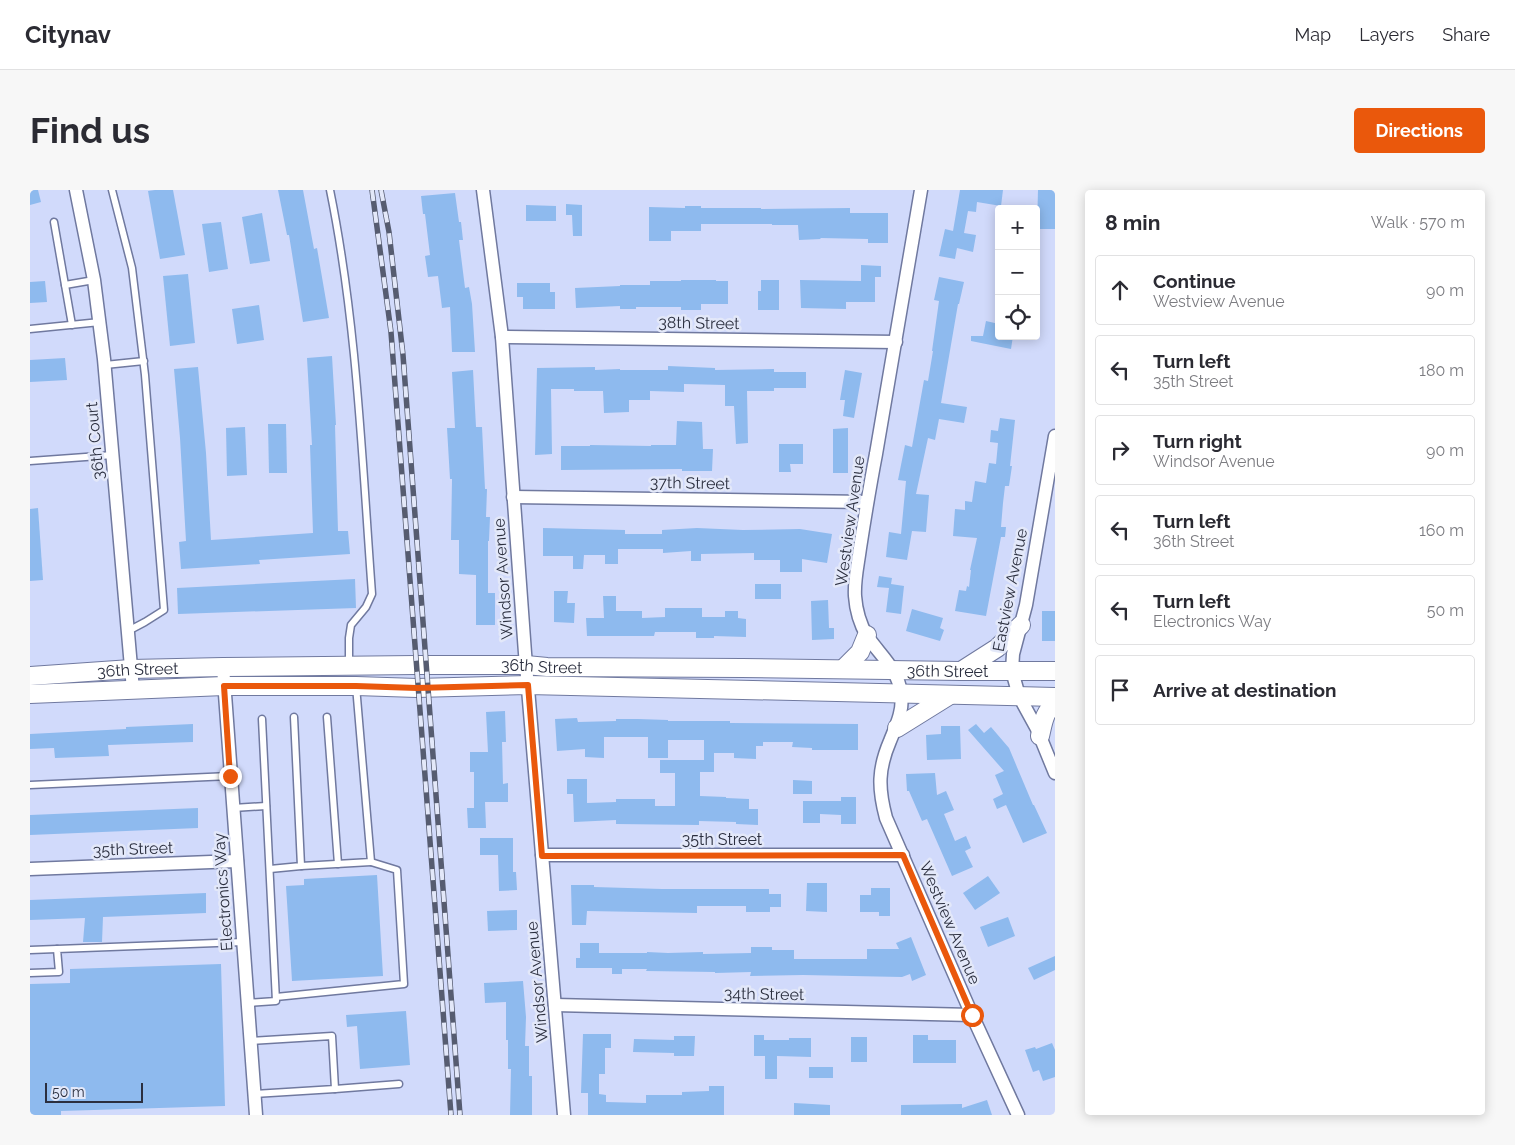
<!DOCTYPE html>
<meta charset="utf-8">
<style>
:root{--surface:#fff;--page:#f7f7f7;--text:#2b2b33;--muted:#7c7c81;--line:#e1e1e2;--accent:#ea580c}
body{margin:0;font-family:Raleway,sans-serif;background:var(--page);color:var(--text)}
.controls{position:absolute;right:15px;top:15px;display:grid;overflow:hidden;border-radius:5px;box-shadow:0 2px 12px #0003}
.controls button{width:45px;height:45px;display:grid;place-items:center;padding:0;border:0;border-bottom:1px solid var(--line);background:var(--surface);color:var(--text);font:25px sans-serif}
.scale{position:absolute;left:15px;bottom:12px;width:98px;box-sizing:border-box;padding-left:5px;border:2px solid #2b2f3f;border-top:0;font-size:14px;line-height:18px;white-space:nowrap;color:#2b2f3f;-webkit-text-stroke:4px #e3e8f9;paint-order:stroke}
.stop{position:absolute;width:15px;height:15px;margin:-11px;border:4px solid #ea580c;border-radius:50%;background:#fff}
.stop.end{background:#ea580c;border-color:#fff;box-shadow:0 1px 5px #0008}
.list{margin:0;padding:0;list-style:none}
h2{display:flex;justify-content:space-between;align-items:center;height:65px;margin:0;padding:0 20px;font-size:21px}
h2 small{font-size:16px;font-weight:400;color:var(--muted)}
.list li{display:grid;grid-template-columns:32px 1fr auto;gap:15px;align-items:center;box-sizing:border-box;height:70px;margin:0 10px 10px;padding:0 10px;border:1px solid var(--line);border-radius:5px}
.list b{display:block;font-size:19px;white-space:nowrap}
.list p{margin:0;font-size:16px;white-space:nowrap;color:var(--muted)}
.list em{font-size:16px;font-style:normal;color:var(--muted)}
.icon{flex:none;width:28px;height:28px;fill:none;stroke:currentColor;stroke-width:2;stroke-linecap:round;stroke-linejoin:round}
.map{position:relative;flex:none;width:1025px;height:925px;overflow:hidden;border-radius:5px}
header{display:flex;align-items:center;gap:30px;box-sizing:border-box;height:70px;padding:0 25px;background:var(--surface);border-bottom:1px solid var(--line)}
header strong{font-size:24px}
nav{display:flex;gap:28px;margin-inline-start:auto;font-size:18px}
.intro{display:flex;align-items:center;justify-content:space-between;box-sizing:border-box;height:120px;padding:0 30px}
h1{margin:0;font-size:35px}
.button{padding:12px 22px;border-radius:5px;background:var(--accent);color:#fff;font-size:18px;font-weight:700}
main{display:flex;gap:30px;padding:0 30px}
aside{flex:1;background:var(--surface);border-radius:5px;box-shadow:0 2px 12px #0003}
.map>svg:first-child{display:block}
</style>
<header>
<strong>Citynav</strong>
<nav><a>Map</a><a>Layers</a><a>Share</a></nav>
</header>
<div class="intro"><h1>Find us</h1><a class="button">Directions</a></div>
<main>
<div class="map">
<svg width="1025" height="925" viewBox="0 0 1025 925">
<rect width="100%" height="100%" fill="#d1dafb"/>
<g fill="#8ebaee">
<polygon points="0,0 8,0 11,12 0,15"/>
<polygon points="125,0 143,0 155,65 130,69 118,1"/>
<polygon points="248,0 273,0 284,59 287,58 299,128 273,132 259,45 257,45"/>
<polygon points="930,0 973,0 971,16 947,12 946,22 938,21 934,43 946,45 943,62 927,58 925,69 909,66 915,39 923,41"/>
<polygon points="1008,0 1025,0 1025,39 1007,39"/>
<polygon points="425,3 429,32 431,32 433,50 429,50 435,98 439,97 442,114 445,162 422,162 420,117 412,118 408,86 398,87 395,66 400,65 395,24 393,24 391,6"/>
<polygon points="536,14 552,15 552,46 543,46 542,25 536,25"/>
<polygon points="496,15 526,16 526,31 496,31"/>
<polygon points="655,16 671,16 671,18 731,18 731,19 820,18 820,23 858,23 858,53 838,53 838,49 790,48 791,49 769,50 768,35 742,35 742,34 671,34 671,41 641,41 641,51 619,51 619,17 655,18"/>
<polygon points="232,23 240,71 220,74 212,27"/>
<polygon points="191,32 198,79 179,82 172,34"/>
<polygon points="831,75 851,76 851,87 845,87 845,112 816,112 816,119 771,118 770,90 831,91"/>
<polygon points="158,84 165,153 140,156 133,86"/>
<polygon points="909,87 934,92 929,114 928,114 911,213 937,217 934,233 909,229 905,250 898,248 886,304 899,305 896,342 882,341 877,370 856,367 859,342 871,344 876,291 868,290 875,255 882,257 894,190 898,191 903,161 902,161 909,111 904,110"/>
<polygon points="651,90 686,90 686,91 698,91 698,114 671,114 671,120 651,120 651,117 606,117 606,119 590,119 590,116 546,118 545,98 590,96 590,95 620,95 620,91 651,91"/>
<polygon points="731,90 749,90 749,120 728,120 728,101 731,101"/>
<polygon points="15,91 17,112 0,113 0,92"/>
<polygon points="487,93 520,93 520,102 525,102 525,119 493,119 493,107 487,107"/>
<polygon points="229,115 234,150 207,154 202,119"/>
<polygon points="956,131 969,134 969,146 983,146 981,159 941,151 941,146 953,146"/>
<polygon points="302,166 306,235 305,235 308,341 318,341 320,364 229,370 230,374 151,379 149,352 156,351 150,248 144,179 168,177 176,263 181,350 283,343 280,255 282,255 277,168"/>
<polygon points="35,168 37,190 0,192 0,170"/>
<polygon points="638,176 685,178 685,180 744,179 744,182 776,182 776,198 744,198 744,201 717,201 718,253 706,254 704,216 695,216 695,195 654,194 654,202 620,201 620,210 599,210 599,222 574,223 573,201 544,201 544,199 521,199 522,264 505,265 507,178 565,177 565,180 590,179 590,180 638,180"/>
<polygon points="443,180 446,237 452,237 455,299 457,299 456,327 460,327 459,351 458,351 458,403 465,403 465,435 446,435 446,385 429,384 429,350 421,350 422,289 420,289 417,238 425,238 422,182"/>
<polygon points="815,180 832,183 824,228 813,226 815,210 810,210"/>
<polygon points="970,228 985,230 980,276 982,276 979,296 975,296 973,313 971,337 976,337 975,347 971,347 956,426 925,421 929,400 936,401 937,396 939,397 941,380 940,380 947,348 923,346 925,319 935,320 935,311 942,312 945,291 956,293 959,273 966,274 968,253 960,252 961,240 968,241"/>
<polygon points="647,231 672,232 673,259 683,259 682,281 652,281 652,279 531,280 531,256 560,256 560,255 621,256 621,255 646,255"/>
<polygon points="238,234 256,234 257,283 239,283"/>
<polygon points="215,237 217,285 197,286 196,238"/>
<polygon points="818,238 818,283 803,283 803,239"/>
<polygon points="749,254 773,254 773,274 760,274 761,282 749,282"/>
<polygon points="8,318 13,390 0,391 0,319"/>
<polygon points="513,338 595,340 595,344 632,344 632,340 667,338 713,340 770,339 802,344 797,373 772,369 772,382 750,382 750,370 724,370 724,363 671,364 671,371 661,371 661,361 633,363 633,359 588,359 588,374 575,374 575,365 554,365 553,379 543,379 543,366 513,366"/>
<polygon points="849,386 862,388 861,394 874,396 871,424 856,422 859,398 847,397"/>
<polygon points="325,389 326,418 148,424 147,398"/>
<rect x="725" y="394" width="26" height="15"/>
<polygon points="524,401 538,401 537,413 545,413 544,433 524,432"/>
<polygon points="573,406 586,406 586,421 612,421 612,428 635,427 635,418 672,418 672,427 695,427 695,421 708,421 708,428 716,429 716,447 684,446 684,448 666,448 666,442 625,442 624,446 557,446 556,428 574,428"/>
<polygon points="798,410 799,438 804,438 804,449 782,450 781,411"/>
<polygon points="882,419 913,428 910,438 914,440 910,451 876,441"/>
<rect x="1012" y="421" width="13" height="30"/>
<polygon points="475,521 476,552 472,552 473,594 478,593 478,612 455,612 456,638 438,638 437,618 444,618 444,582 440,582 440,562 458,562 456,522"/>
<polygon points="547,528 548,532 586,531 586,529 608,529 638,530 638,531 700,531 700,533 828,534 828,560 782,560 782,558 762,557 763,552 733,552 733,556 726,556 726,569 704,568 704,563 684,563 684,582 670,582 670,606 696,607 696,608 719,609 719,619 728,619 728,635 706,634 706,632 669,631 669,635 586,634 586,630 544,632 543,604 537,604 537,589 557,589 557,613 586,612 586,609 625,609 625,616 645,616 645,583 630,583 630,570 674,570 674,550 638,550 638,568 618,568 618,547 574,547 574,568 555,567 555,559 527,561 525,529"/>
<polygon points="163,534 163,552 78,555 79,566 25,568 24,558 0,559 0,544 96,539 96,537"/>
<polygon points="946,534 954,543 961,537 979,558 1003,615 1004,615 1017,643 993,653 976,615 967,619 963,609 973,604 965,585 974,581 938,540"/>
<polygon points="911,536 930,536 931,569 897,570 896,545 911,544"/>
<polygon points="905,583 907,605 916,601 924,620 914,624 925,651 936,646 941,658 935,661 943,677 922,686 897,629 892,631 879,601 877,601 876,584"/>
<polygon points="763,590 782,591 782,604 763,604"/>
<polygon points="811,607 826,607 826,634 811,634 811,625 790,624 790,633 773,633 773,611 811,611"/>
<polygon points="168,618 168,638 0,645 0,625"/>
<polygon points="450,648 483,648 483,682 486,682 487,700 469,701 468,665 450,665"/>
<polygon points="347,685 353,786 262,791 256,696 274,695 274,689"/>
<polygon points="958,686 970,703 945,720 933,703"/>
<polygon points="777,693 797,693 797,722 776,721"/>
<polygon points="541,695 564,695 564,697 632,699 739,699 739,704 751,704 751,717 740,717 740,722 716,722 716,716 667,716 667,723 557,721 556,735 542,735"/>
<polygon points="841,698 860,698 860,726 849,726 849,722 830,722 830,705 841,705"/>
<polygon points="176,703 176,723 73,727 72,752 53,752 55,728 0,730 0,710"/>
<polygon points="487,720 487,740 458,741 457,721"/>
<polygon points="978,727 985,746 958,757 950,737"/>
<polygon points="881,747 896,785 882,791 880,784 872,787 773,785 720,786 721,782 685,783 685,782 616,781 617,779 592,779 592,784 582,784 582,778 546,778 546,768 550,768 550,753 569,753 569,763 617,763 617,762 638,763 673,762 673,764 721,763 721,757 742,757 742,760 764,760 764,769 837,769 837,759 869,759 866,753"/>
<polygon points="1025,766 1025,780 1004,790 998,778"/>
<polygon points="191,774 195,916 31,921 31,925 0,925 0,794 40,793 40,779"/>
<polygon points="493,791 496,827 495,856 499,856 499,886 502,886 502,925 480,925 481,879 478,879 478,850 476,850 476,812 455,813 454,793"/>
<polygon points="376,821 380,875 330,879 327,836 317,837 316,825"/>
<polygon points="553,844 581,844 581,858 575,858 575,884 569,884 569,904 576,905 576,912 616,913 616,905 652,905 652,902 679,901 679,896 694,896 694,925 558,925 558,903 551,903"/>
<polygon points="724,845 734,845 734,850 759,850 759,848 781,848 781,867 747,866 747,889 735,889 735,866 724,866"/>
<polygon points="883,845 898,845 898,850 926,850 926,873 883,873"/>
<polygon points="644,846 665,846 664,866 644,866 644,863 603,862 604,849 644,850"/>
<rect x="821" y="847" width="16" height="25"/>
<polygon points="1022,853 1025,860 1025,887 1013,891 1009,880 1003,882 995,860 1005,857 1006,859"/>
<rect x="779" y="877" width="24" height="11"/>
<polygon points="957,910 962,925 871,925 871,915 932,914 932,918"/>
<polygon points="764,913 800,915 800,925 764,925"/>
</g>
<g fill="none" stroke-linecap="round" stroke-linejoin="round">
<g stroke="#70799f" stroke-width="9">
<g id="lane">
<polyline points="82,0 102,78 115,185 134,420 115,432 98,441"/>
<path d="M300,0C327,133 332,269 342,404L336,417L321,435L319,448V474"/>
<polyline points="24,32 42,135"/>
<polyline points="35,95 64,90"/>
<polyline points="0,139 70,132"/>
<polyline points="75,175 114,171"/>
<polyline points="0,271 83,265"/>
<polyline points="297,527 308,674"/>
<polyline points="0,595 200,586"/>
<polyline points="203,618 236,616"/>
<polyline points="271,676 341,672 326,496"/>
<polyline points="240,679 271,676 264,527"/>
<polyline points="0,760 27,759"/>
<polyline points="0,783 29,782 27,759 213,752"/>
<polyline points="246,807 374,794 367,680 341,672"/>
<polyline points="217,813 246,811 232,529"/>
<polyline points="220,851 302,846 305,899 224,904"/>
<polyline points="305,899 369,894"/>
</g>
</g>
<g stroke="#70799f" stroke-width="15">
<g id="street">
<polyline points="46,0 64,90 74,169 103,500"/>
<polyline points="453,0 472,147 495,463 534,925"/>
<path d="M891,0C876,88 861,176 846,264C840,295 835,326 830,358C828,374 824,390 825,406C826,420 830,434 837,446C850,465 868,479 871,503C874,520 866,536 860,551C848,579 848,598 856,628L942,825L988,925"/>
<polyline points="472,147 866,152"/>
<polyline points="1025,246 996,415 983,464 982,481 989,506 1007,539 1025,583"/>
<polyline points="483,307 837,312"/>
<polyline points="193,477 226,925"/>
<polyline points="512,665 873,665"/>
<polyline points="0,679 207,671"/>
<polyline points="525,815 942,825"/>
</g>
</g>
<g stroke="#70799f" stroke-width="20">
<g id="secondary">
<polyline points="813,479 830,462 837,445"/>
<polyline points="931,481 967,458 991,435"/>
<path id="s1" d="M0,486L101,479L193,477L386,475H496L517,477L712,478L931,481H1025"/>
<polyline points="0,504 194,496 326,496 387,498 498,495 1025,507"/>
<polyline points="867,538 920,505"/>
<path d="M1010,546C1013,534 1014,521 1025,514"/>
</g>
</g>
<use href="#lane" stroke="#fff" stroke-width="6"/>
<use href="#street" stroke="#fff" stroke-width="12"/>
<use href="#secondary" stroke="#fff" stroke-width="18"/>
<g stroke="#565c70" stroke-width="5.5">
<g id="rail">
<polyline points="342,0 361,142 421,925"/>
<polyline points="351,0 359,42 373,165 430,925"/>
</g>
</g>
<use href="#rail" stroke="#e3e8f9" stroke-width="4" stroke-dasharray="11" stroke-linecap="butt"/>
</g>
<g fill="none" stroke-linecap="round" stroke-linejoin="round">
<polyline stroke="#ea580c" stroke-width="6" points="200,586 194,496 326,496 387,498 498,495 512,666 873,665 942,825"/>
</g>
<g text-anchor="middle" dominant-baseline="central" stroke-width="5" stroke-linejoin="round" paint-order="stroke">
<g font-size="16" fill="#2b2f3f" stroke="#e3e8f9">
<text transform="translate(669 133) rotate(1)">38th Street</text>
<text transform="translate(65 251) rotate(-95)">36th Court</text>
<text transform="translate(660 293) rotate(1)">37th Street</text>
<text transform="translate(820 331) rotate(-82)">Westview Avenue</text>
<text transform="translate(473 389) rotate(-94)">Windsor Avenue</text>
<text transform="translate(980 400) rotate(-79)">Eastview Avenue</text>
<text stroke="none"><textPath href="#s1" startOffset="512">36th Street</textPath></text>
<text stroke="none"><textPath href="#s1" startOffset="108">36th Street</textPath></text>
<text stroke="none"><textPath href="#s1" startOffset="918">36th Street</textPath></text>
<text x="692" y="649">35th Street</text>
<text transform="translate(103 659) rotate(-2)">35th Street</text>
<text transform="translate(193 702) rotate(-94)">Electronics Way</text>
<text transform="translate(920 733) rotate(67)">Westview Avenue</text>
<text transform="translate(507 792) rotate(-95)">Windsor Avenue</text>
<text transform="translate(734 804) rotate(1)">34th Street</text>
</g>
</g>
</svg>
<div class="controls">
<button>+</button>
<button>−</button>
<button><svg class="icon" aria-label="locate" viewBox="0 0 24 24"><circle cx="12" cy="12" r="6"/><path d="M12 2v4M12 18v4M2 12h4M18 12h4"/></svg></button>
</div>
<div class="scale">50 m</div>
<div class="stop" style="left:942px;top:825px"></div>
<div class="stop end" style="left:200px;top:586px"></div>
</div>
<aside>
<h2>8 min<small>Walk · 570 m</small></h2>
<ul class="list">
<li><svg class="icon" aria-label="ahead" viewBox="0 0 24 24"><path d="M12 20V5M6 11l6-6 6 6"/></svg><div><b>Continue</b><p>Westview Avenue</p></div><em>90 m</em></li>
<li><svg class="icon" aria-label="left" viewBox="0 0 24 24"><path d="M17 20v-9H6M10 6l-5 5 5 5"/></svg><div><b>Turn left</b><p>35th Street</p></div><em>180 m</em></li>
<li><svg class="icon" aria-label="right" viewBox="0 0 24 24"><path d="M7 20v-9h11M14 6l5 5-5 5"/></svg><div><b>Turn right</b><p>Windsor Avenue</p></div><em>90 m</em></li>
<li><svg class="icon" aria-label="left" viewBox="0 0 24 24"><path d="M17 20v-9H6M10 6l-5 5 5 5"/></svg><div><b>Turn left</b><p>36th Street</p></div><em>160 m</em></li>
<li><svg class="icon" aria-label="left" viewBox="0 0 24 24"><path d="M17 20v-9H6M10 6l-5 5 5 5"/></svg><div><b>Turn left</b><p>Electronics Way</p></div><em>50 m</em></li>
<li><svg class="icon" aria-label="arrive" viewBox="0 0 24 24"><path d="M6 21V4h12l-3 4 3 4H6"/></svg><div><b>Arrive at destination</b></div></li>
</ul>
</aside>
</main>
